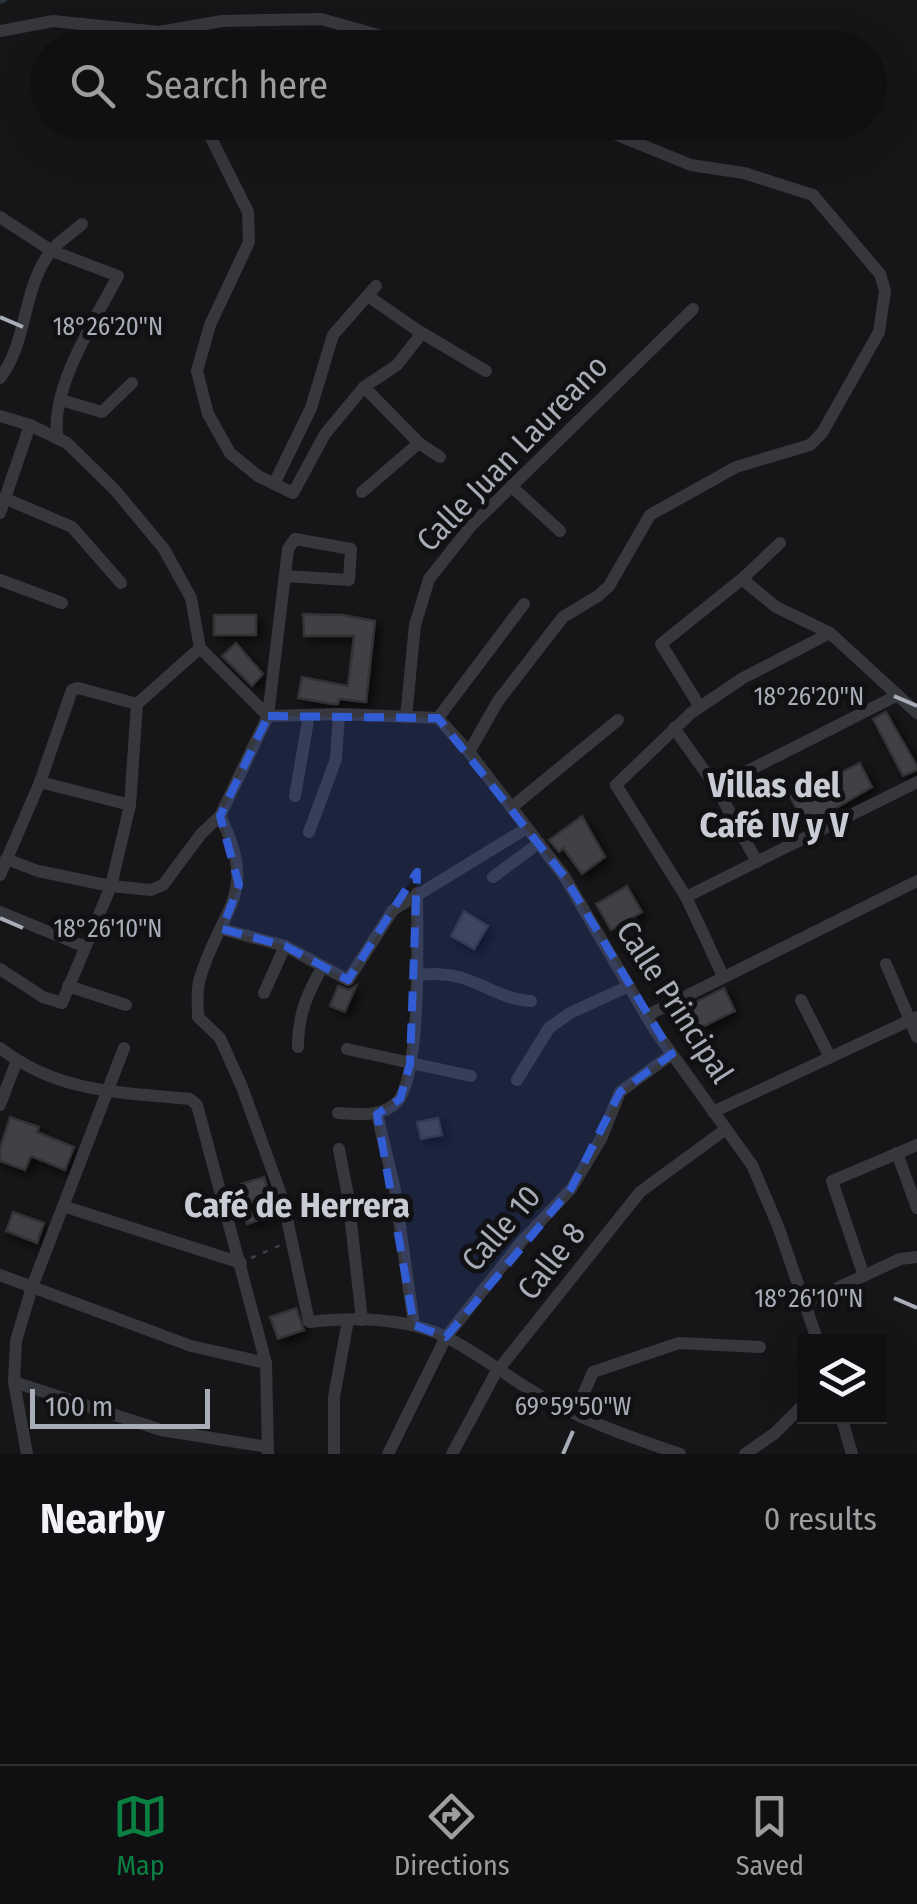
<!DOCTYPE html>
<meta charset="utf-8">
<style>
:root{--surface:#101012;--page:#1e1e20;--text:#f1f3f6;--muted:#9c9d9f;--line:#303032;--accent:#0b8043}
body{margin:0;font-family:"Fira Sans Condensed",sans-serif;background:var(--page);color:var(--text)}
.controls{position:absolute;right:30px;bottom:30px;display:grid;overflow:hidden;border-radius:0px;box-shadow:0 10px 40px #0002}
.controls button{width:90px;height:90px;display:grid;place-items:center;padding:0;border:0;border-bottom:2px solid var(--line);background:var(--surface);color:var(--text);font:50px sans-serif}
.scale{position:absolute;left:30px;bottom:25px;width:180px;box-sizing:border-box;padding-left:10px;border:5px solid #a8adb8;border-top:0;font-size:28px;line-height:35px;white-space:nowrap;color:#a8adb8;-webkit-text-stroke:8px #111113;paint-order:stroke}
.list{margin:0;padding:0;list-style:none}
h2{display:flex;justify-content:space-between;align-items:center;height:130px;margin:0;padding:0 40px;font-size:42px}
h2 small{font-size:32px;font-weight:400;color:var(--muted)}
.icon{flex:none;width:55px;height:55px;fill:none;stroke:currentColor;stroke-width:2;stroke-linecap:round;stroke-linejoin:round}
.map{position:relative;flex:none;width:917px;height:1454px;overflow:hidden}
.search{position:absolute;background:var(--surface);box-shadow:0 10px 40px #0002;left:30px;right:30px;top:30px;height:110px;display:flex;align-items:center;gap:25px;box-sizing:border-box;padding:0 35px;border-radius:55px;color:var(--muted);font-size:38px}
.sheet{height:310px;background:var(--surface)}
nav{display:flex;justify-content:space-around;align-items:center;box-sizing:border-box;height:140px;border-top:2px solid var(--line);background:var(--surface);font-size:28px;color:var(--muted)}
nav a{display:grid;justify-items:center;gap:5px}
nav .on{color:var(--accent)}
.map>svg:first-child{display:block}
</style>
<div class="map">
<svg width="917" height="1454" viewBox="0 0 917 1454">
<defs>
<filter id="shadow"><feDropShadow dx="4.5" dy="4.5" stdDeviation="5" flood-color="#0009"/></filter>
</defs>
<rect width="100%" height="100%" fill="#161618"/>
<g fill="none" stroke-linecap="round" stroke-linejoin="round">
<polyline stroke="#2c353c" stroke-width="4" points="0,2 5,0"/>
</g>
<g fill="#404145" stroke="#303034" stroke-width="2.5" filter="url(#shadow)">
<polygon points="303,614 343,615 375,621 366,702 339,699 338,704 332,704 298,698 302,677 348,686 354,636 304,636"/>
<rect x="214" y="615" width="42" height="20"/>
<polygon points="236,643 263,674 252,686 222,656"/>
<polygon points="886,712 917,766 917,770 903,776 873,719"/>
<polygon points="860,763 872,787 805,826 789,794 802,788 804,791"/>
<polygon points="582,816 605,857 582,874 563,848 559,852 549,840"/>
<polygon points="627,886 642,912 611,930 596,904"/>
<polygon points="464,911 488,926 474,949 451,936"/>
<polygon points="338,986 349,990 356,986 345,1012 330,1006"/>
<polygon points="724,988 735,1011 694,1031 682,1009"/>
<polygon points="10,1117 39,1127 37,1132 74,1147 65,1170 31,1156 25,1170 0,1161 0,1148"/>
<polygon points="438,1118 442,1135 421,1139 417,1122"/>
<polygon points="264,1177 276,1215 247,1224 240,1205 247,1203 241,1184"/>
<polygon points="13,1212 44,1223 37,1243 6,1231"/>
<polygon points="296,1308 304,1330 278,1339 270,1317"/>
</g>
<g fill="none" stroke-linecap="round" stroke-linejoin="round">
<polyline stroke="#3d3f44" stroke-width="2.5" stroke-dasharray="5 8" stroke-linecap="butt" points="251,1258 281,1245"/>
<g stroke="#37383d" stroke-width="12">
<polyline points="0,31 53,21 159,32 222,21 321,19 424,48"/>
<polyline points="203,122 248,212 249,242 210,325 197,371 208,414 230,453 258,476 293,493 325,434 364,387 397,365 422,333"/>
<path d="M0,217L52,251L118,276C96,318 48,391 58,439"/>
<polyline points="368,296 417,330 486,371"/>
<path d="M0,378C28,342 22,288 51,251C59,241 72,233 82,224"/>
<polyline points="364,387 419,443 440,457"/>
<polyline points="61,400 102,412 132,383"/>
<polyline points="0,416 30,425 67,443 115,490 164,549 191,598 200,648 268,716 339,714 438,718"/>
<polyline points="274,484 311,408 333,335 376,286"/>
<polyline points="511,486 560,531"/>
<polyline points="362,492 419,443"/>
<polyline points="4,498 72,527 121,583"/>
<polyline points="0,513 30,425"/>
<polyline points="742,579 776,607 830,633 917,713"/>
<polyline points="0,580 62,603"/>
<polyline points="700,707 661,644 742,579 780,543"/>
<polyline points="406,717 415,625 429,579 471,526 693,309"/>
<polyline points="438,718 469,752 564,876 654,1029 752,1165 778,1226 818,1342"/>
<polyline points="438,718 524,604"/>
<polyline points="674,728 716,787 757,862"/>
<polyline points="469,752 498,701 563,617 598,596 609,586 650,515 736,467 810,445 822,433 879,332 885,291 880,274 813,195 744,173 691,165 585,122"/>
<polyline points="40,782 130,805"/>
<polyline points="716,787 898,695"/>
<polyline points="295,796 309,715"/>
<polyline points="512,807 618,720"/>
<path d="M220,816C260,896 221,907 200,978C196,990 198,1004 198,1017L220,1038L242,1087L283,1200L309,1322C354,1317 404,1317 446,1337C482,1355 515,1383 551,1402C592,1424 636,1439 680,1454"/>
<polyline points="309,832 336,759 339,714"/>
<polyline points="6,859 38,871 111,886 151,890 163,885 201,834 220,816 268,716 288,549 295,539 351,549 349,580 286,576"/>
<polyline points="0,875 40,782 72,690 78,688 137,704"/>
<polyline points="493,877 539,843"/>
<polyline points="686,897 917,782"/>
<polyline points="0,912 83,946"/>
<polyline points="222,929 285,946 348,980 393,910 527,828"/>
<polyline points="886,964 917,1037"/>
<polyline points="0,969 43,997 62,1003 111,886 130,805 137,704 200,648"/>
<path d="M417,975C432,974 445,973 459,977C484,984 505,1000 531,1001"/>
<polyline points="723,976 686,897 616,785 691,713 743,678 830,633"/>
<polyline points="68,986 126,1005"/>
<polyline points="264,993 285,946"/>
<polyline points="801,1000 830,1057"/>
<polyline points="646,1016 917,881"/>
<path d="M298,1047C298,1014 307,994 323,966"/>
<path d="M0,1048C59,1093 118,1092 190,1099L197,1105L266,1363L268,1454"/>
<polyline points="347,1049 471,1076"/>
<polyline points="517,1080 549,1028 570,1013 629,986"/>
<polyline points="0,1105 17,1060"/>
<polyline points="713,1112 917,1017"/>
<path d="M338,1113C359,1114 381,1118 397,1102C422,1076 417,933 417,893"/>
<polyline points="377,1114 395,1190 414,1325"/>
<polyline points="339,1149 348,1196 362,1320"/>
<polyline points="897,1153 917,1208"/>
<polyline points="63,1206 241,1263"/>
<polyline points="0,1275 191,1346 266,1363"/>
<polyline points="864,1276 832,1181 917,1145"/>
<polyline points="805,1303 900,1259 917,1257"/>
<polyline points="14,1382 161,1430 268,1447"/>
<polyline points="575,1413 593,1372 679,1343 760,1347"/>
<polyline points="841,1416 852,1454"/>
<polyline points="27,1454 14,1382 16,1341 32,1287 124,1048"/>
<polyline points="334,1454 334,1397 348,1320"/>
<polyline points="388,1454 446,1337 522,1241 571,1189 601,1139 620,1092 672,1054"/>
<polyline points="452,1454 495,1374 640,1192 726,1129"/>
<polyline points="745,1454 775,1433 804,1404"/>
</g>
</g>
<path fill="#325cd3" fill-opacity="0.2" stroke="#325cd3" stroke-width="8" stroke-dasharray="20 12" stroke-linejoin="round" d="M268,716L438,718L564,876L672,1054L620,1092L571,1189L446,1337L414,1325L377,1114L400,1099L410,1064L417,872L348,980L285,946L222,929L239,885L220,816Z"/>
<path fill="none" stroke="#a8adb8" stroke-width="4" d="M0,317L23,327M894,696L917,706M0,918L23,928M894,1298L917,1308M563,1454L573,1431"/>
<g text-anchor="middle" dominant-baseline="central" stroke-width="10" stroke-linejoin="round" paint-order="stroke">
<g font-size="32" fill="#a8adb8" stroke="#111113">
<text transform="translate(512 453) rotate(-46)">Calle Juan Laureano</text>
<text transform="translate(675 1002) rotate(57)">Calle Principal</text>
<text transform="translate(501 1228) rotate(-49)">Calle 10</text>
<text transform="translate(551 1261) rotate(-52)">Calle 8</text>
</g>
<g font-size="35" font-weight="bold" fill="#c9ccd4" stroke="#111113">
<text x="774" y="785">Villas del<tspan x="774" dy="40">Café IV y V</tspan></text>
<text x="297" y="1205">Café de Herrera</text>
</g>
</g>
<g font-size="25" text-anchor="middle" fill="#a8adb8" stroke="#111113" stroke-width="10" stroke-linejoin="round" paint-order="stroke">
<text x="108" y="335">18°26'20"N</text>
<text x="809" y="705">18°26'20"N</text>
<text x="108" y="937">18°26'10"N</text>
<text x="809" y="1307">18°26'10"N</text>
<text x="573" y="1415">69°59'50"W</text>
</g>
</svg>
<div class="controls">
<button><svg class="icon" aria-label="layers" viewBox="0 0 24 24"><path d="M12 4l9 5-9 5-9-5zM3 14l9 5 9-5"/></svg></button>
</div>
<div class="scale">100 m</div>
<div class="search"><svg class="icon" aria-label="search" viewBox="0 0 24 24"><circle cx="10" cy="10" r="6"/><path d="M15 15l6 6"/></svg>Search here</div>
</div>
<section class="sheet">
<h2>Nearby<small>0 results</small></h2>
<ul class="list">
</ul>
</section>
<nav>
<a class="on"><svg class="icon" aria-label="map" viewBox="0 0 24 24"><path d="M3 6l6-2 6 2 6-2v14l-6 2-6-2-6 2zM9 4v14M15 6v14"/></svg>Map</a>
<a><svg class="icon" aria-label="directions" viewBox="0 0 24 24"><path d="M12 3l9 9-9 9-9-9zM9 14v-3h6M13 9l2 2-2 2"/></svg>Directions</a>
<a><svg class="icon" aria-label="saved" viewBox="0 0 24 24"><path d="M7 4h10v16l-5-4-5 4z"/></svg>Saved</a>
</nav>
